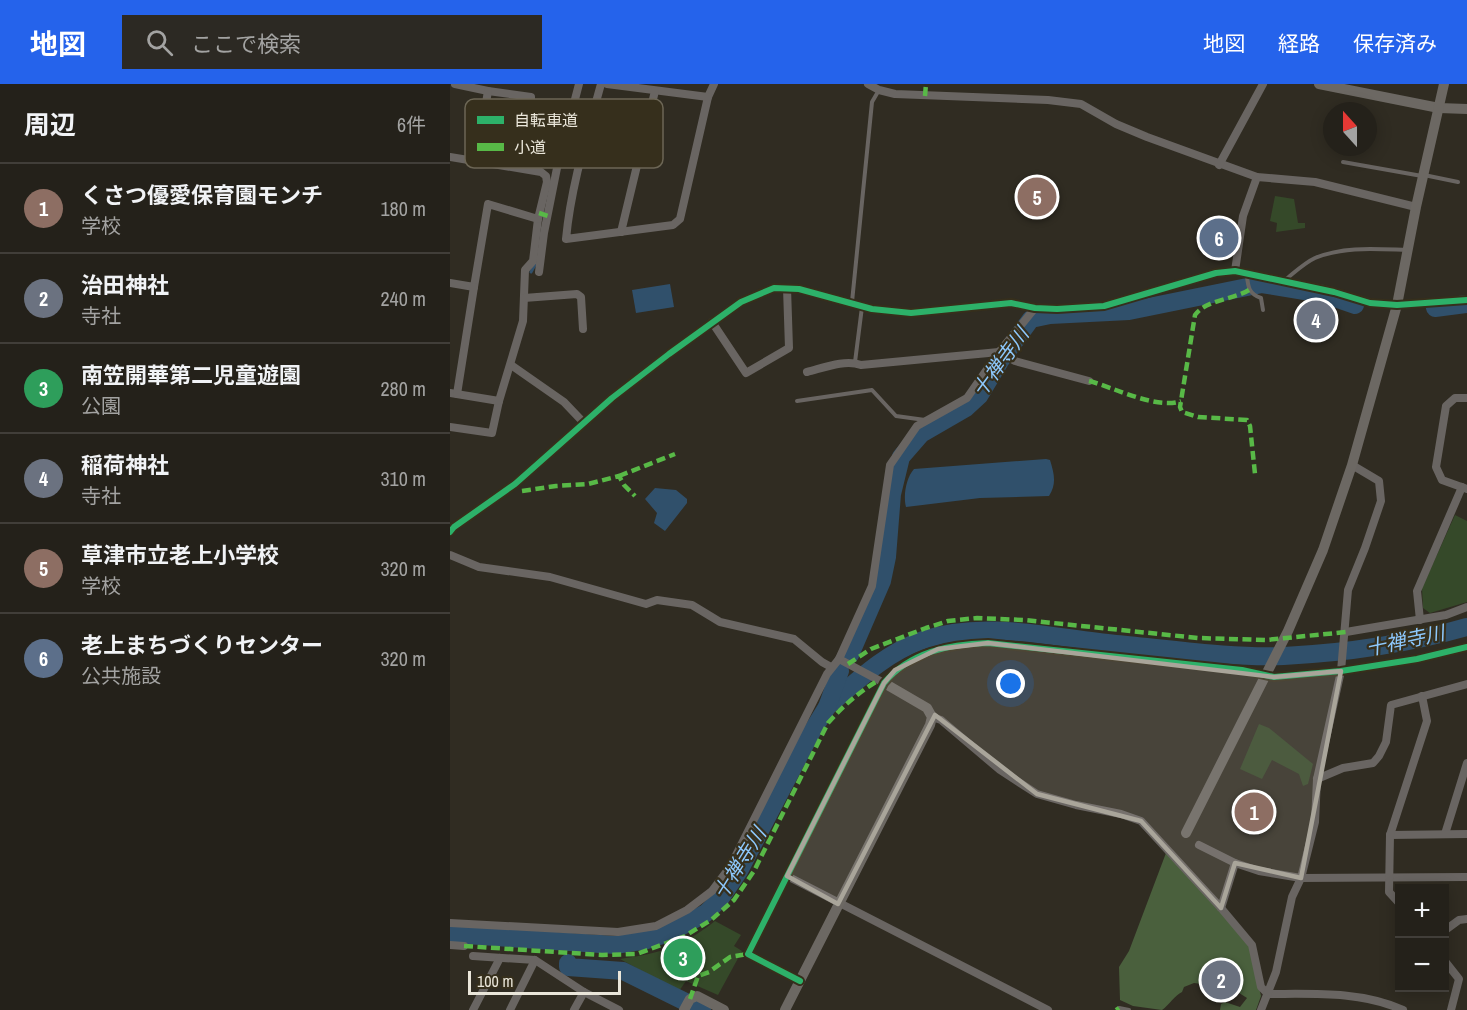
<!DOCTYPE html>
<html lang="ja">
<meta charset="utf-8">
<style>
:root{--surface:#24211a;--page:#2c2923;--text:#f1f3f6;--muted:#a3a3a2;--line:#413e39;--accent:#2563eb}
body{margin:0;font-family:"Archivo Narrow","Noto Sans JP",sans-serif;background:var(--page);color:var(--text)}
.controls{position:absolute;right:18px;bottom:18px;display:grid;overflow:hidden;border-radius:0px;box-shadow:0 3px 15px #0003}
.controls button{width:54px;height:54px;display:grid;place-items:center;padding:0;border:0;border-bottom:2px solid var(--line);background:var(--surface);color:var(--text);font:30px sans-serif}
.compass{position:absolute;left:873px;top:18px;width:54px;height:54px;border-radius:50%;background:var(--surface);box-shadow:0 3px 15px #0003;rotate:339deg}
.scale{position:absolute;left:18px;bottom:15px;width:153px;box-sizing:border-box;padding-left:6px;border:3px solid #eae6da;border-top:0;font-size:16px;line-height:21px;white-space:nowrap;color:#eae6da;-webkit-text-stroke:4px #362f1c;paint-order:stroke}
.you{position:absolute;left:561px;top:600px;width:21px;height:21px;margin:-15px;border:4px solid #fff;border-radius:50%;background:#1a73e8;box-shadow:0 0 0 9px #1a73e833}
.badge{display:grid;place-items:center;width:39px;height:39px;border-radius:50%;background:var(--accent);color:#fff;font-size:20px;font-weight:700}
.pin{position:absolute;translate:-50% -50%;border:3px solid #fff;box-shadow:0 2px 6px #0006}
.list{margin:0;padding:0;list-style:none}
h2{display:flex;justify-content:space-between;align-items:center;height:78px;margin:0;padding:0 24px;font-size:26px}
h2 small{font-size:20px;font-weight:400;color:var(--muted)}
.list li{display:grid;grid-template-columns:39px 1fr auto;gap:18px;align-items:center;box-sizing:border-box;height:90px;padding:0 24px;border-top:2px solid var(--line)}
.list b{display:block;font-size:22px;white-space:nowrap}
.list p{margin:0;font-size:20px;white-space:nowrap;color:var(--muted)}
.list em{font-size:20px;font-style:normal;color:var(--muted)}
.icon{flex:none;width:33px;height:33px;fill:none;stroke:currentColor;stroke-width:2;stroke-linecap:round;stroke-linejoin:round}
.map{position:relative;flex:none;width:1017px;height:926px;overflow:hidden}
header{display:flex;align-items:center;gap:36px;box-sizing:border-box;height:84px;padding:0 30px;background:var(--accent);color:#fff}
header strong{font-size:28px}
nav{display:flex;gap:33px;margin-inline-start:auto;font-size:21px}
.search{width:420px;height:54px;background:var(--page);display:flex;align-items:center;gap:15px;box-sizing:border-box;padding:0 21px;border-radius:0px;color:var(--muted);font-size:22px}
main{display:flex}
aside{flex:1;background:var(--surface)}
.map>svg:first-child{display:block}
</style>
<header>
<strong>地図</strong>
<div class="search"><svg class="icon" aria-label="search" viewBox="0 0 24 24"><circle cx="10" cy="10" r="6"/><path d="M15 15l6 6"/></svg>ここで検索</div>
<nav><a>地図</a><a>経路</a><a>保存済み</a></nav>
</header>
<main>
<aside>
<h2>周辺<small>6件</small></h2>
<ul class="list">
<li><span class="badge" style="background:#8d6e63">1</span><div><b>くさつ優愛保育園モンチ</b><p>学校</p></div><em>180 m</em></li>
<li><span class="badge" style="background:#6b7280">2</span><div><b>治田神社</b><p>寺社</p></div><em>240 m</em></li>
<li><span class="badge" style="background:#2e9e5b">3</span><div><b>南笠開華第二児童遊園</b><p>公園</p></div><em>280 m</em></li>
<li><span class="badge" style="background:#6b7280">4</span><div><b>稲荷神社</b><p>寺社</p></div><em>310 m</em></li>
<li><span class="badge" style="background:#8d6e63">5</span><div><b>草津市立老上小学校</b><p>学校</p></div><em>320 m</em></li>
<li><span class="badge" style="background:#5c6f8a">6</span><div><b>老上まちづくりセンター</b><p>公共施設</p></div><em>320 m</em></li>
</ul>
</aside>
<div class="map">
<svg width="1017" height="926" viewBox="0 0 1017 926">
<rect width="100%" height="100%" fill="#302c22"/>
<g fill="#354929">
<polygon points="825,112 844,115 848,139 855,139 855,144 826,148 827,139 820,137"/>
<polygon points="1005,431 1017,437 1017,518 980,529 973,524 972,504"/>
<polygon points="809,640 819,644 863,680 858,700 853,702 849,690 822,676 812,695 790,685"/>
<path d="M265,837L291,851L284,862L292,867L268,911L236,897L229,907L170,875C211,869 232,863 265,837Z"/>
</g>
<path fill="#4a603d" d="M716,769L795,854L800,865L811,912L806,926H770L771,920L775,918L790,923L797,914L786,907V890L776,887V884L768,885L760,901L744,899L734,903L732,908C725,911 719,921 712,926L683,922L670,916L669,883L679,867Z"/>
<g fill="#30506b">
<polygon points="220,200 224,223 186,229 182,206"/>
<path d="M596,375L600,376C604,389 607,400 599,412L530,414L456,423C453,412 456,394 464,385Z"/>
<polygon points="205,404 226,406 237,415 237,419 215,447 204,439 207,429 195,415"/>
</g>
<g fill="none" stroke-linecap="round" stroke-linejoin="round">
<polyline stroke="#30506b" stroke-width="3" points="81,188 86,179"/>
<g stroke="#30506b" stroke-width="18">
<polyline points="985,224 1017,220"/>
<polyline points="400,571 432,497 437,473 442,410 451,373 471,350 516,324 529,312 550,277 581,235 600,231 679,227 812,200 873,210 905,221"/>
<path d="M377,623C407,597 435,569 473,556C535,535 603,554 666,560C722,565 778,574 834,572C895,569 958,560 1017,543"/>
<polyline points="0,850 165,861 197,856 219,849 256,829 270,815 289,787 361,649 377,623 390,587"/>
<polyline points="118,879 118,883 173,887 252,926"/>
</g>
<g stroke="#696562" stroke-width="4">
<polyline points="893,78 972,92"/>
<polyline points="974,91 1008,98"/>
<path d="M797,192C798,203 799,210 811,214L813,226"/>
<path d="M835,196C844,189 854,179 865,174C894,162 926,165 957,166"/>
<polyline points="402,218 422,18 429,6"/>
<polyline points="405,278 412,223"/>
<polyline points="347,317 422,306 446,332 475,336"/>
<polyline points="669,924 679,926"/>
</g>
<g stroke="#696562" stroke-width="8">
<polyline points="5,0 38,7 81,13 78,61 75,85"/>
<path d="M151,0C137,51 121,102 116,155L223,141L230,135L258,13L264,0"/>
<polyline points="157,0 258,13"/>
<polyline points="418,0 429,6 445,10 598,16 631,20 666,40 697,53 807,93 865,98 966,123"/>
<polyline points="0,73 91,88 96,92 97,98 88,135 83,177 75,186 73,237 49,317 42,349 0,343"/>
<polyline points="26,78 38,7"/>
<polyline points="769,81 813,0"/>
<polyline points="171,148 205,7"/>
<polyline points="785,187 793,132 807,93"/>
<polyline points="89,188 94,149 107,84 129,0"/>
<polyline points="0,199 24,203 38,120 88,135"/>
<polyline points="74,214 127,210 131,213 133,245"/>
<polyline points="262,238 296,289 339,264 337,204"/>
<polyline points="61,281 114,318 134,339"/>
<path d="M357,288C373,284 395,275 411,281L549,268L565,277L639,297"/>
<polyline points="0,309 49,317"/>
<polyline points="7,310 24,203"/>
<polyline points="1017,405 992,396 986,383 996,322 1005,314 1017,314"/>
<polyline points="0,448 4,443 65,400 162,314 219,270 291,218 324,204 349,205 422,225 461,229 561,219 585,224 607,225 654,222 766,189 785,187 884,208 920,219 947,221 1017,216"/>
<polyline points="0,471 29,483 100,493 196,520 207,516 242,521 270,538 344,555 372,578 381,583"/>
<polyline points="970,536 967,507 1012,403"/>
<polyline points="896,548 996,531 1017,523"/>
<polyline points="389,575 434,599"/>
<path d="M482,633L491,636L550,686L587,710L626,721L671,730L691,737L771,824L802,861L811,903L818,910C863,910 911,907 953,926"/>
<polyline points="867,695 893,684 923,679 929,672 936,658 941,621 1017,600"/>
<polyline points="995,750 1017,679"/>
<polyline points="940,751 1017,750"/>
<polyline points="749,761 785,779 809,787 851,794 1017,793"/>
<polyline points="337,792 598,926"/>
<polyline points="950,820 939,808 940,751 977,637 972,612"/>
<polyline points="771,824 785,779"/>
<polyline points="0,839 168,848 206,842 237,826 262,807 280,783 377,590 389,575 422,502 440,381 467,342 517,314 549,268 585,224"/>
<polyline points="994,847 1009,836 1017,835"/>
<polyline points="0,861 14,862"/>
<polyline points="23,872 85,876 134,908 169,926"/>
<polyline points="994,876 1009,895 1001,926"/>
<path d="M350,897L298,870L434,599C460,568 499,560 538,559L792,586L824,593L891,587L967,575L1017,563"/>
<polyline points="23,926 50,874"/>
<polyline points="60,926 85,876"/>
<polyline points="124,926 134,908"/>
<polyline points="811,926 826,888 842,813 851,794 865,738 867,695 891,587 898,506 915,464 931,417 929,397 902,381"/>
</g>
<g stroke="#6c6863" stroke-width="10">
<polyline points="869,0 989,24 1017,25"/>
<polyline points="736,749 838,547 873,466 902,381 947,221 966,123 994,0"/>
<polyline points="234,926 240,915 247,912 274,926"/>
<polyline points="335,926 480,641 482,633 477,624 434,599"/>
</g>
<g stroke="#58b947" stroke-width="4.5" stroke-dasharray="9 4.5" stroke-linecap="butt">
<polyline points="475,12 476,0"/>
<polyline points="89,129 98,132"/>
<path d="M799,206C783,216 757,215 745,231L730,323L732,328L748,333L797,336L800,342L805,390"/>
<path d="M639,297C663,303 707,326 731,317"/>
<polyline points="169,392 225,370"/>
<polyline points="72,407 106,402 138,400 169,392 174,401 185,412"/>
<polyline points="398,580 421,565 476,544 498,537 527,534 574,536 748,554 816,556 896,548"/>
<path d="M14,862L152,871L187,870L235,852L261,836L284,816L304,787L378,639C394,621 409,608 429,596"/>
<polyline points="240,915 248,892 259,888 280,873 298,870"/>
<polyline points="666,926 669,924"/>
</g>
<g stroke="#362f1c" stroke-width="10">
<g id="cycleway">
<polyline points="0,448 4,443 65,400 162,314 219,270 291,218 324,204 349,205 422,225 461,229 561,219 585,224 607,225 654,222 766,189 785,187 884,208 920,219 947,221 1017,216"/>
<path d="M350,897L298,870L434,599C460,568 499,560 538,559L792,586L824,593L891,587L967,575L1017,563"/>
</g>
</g>
<use href="#cycleway" stroke="#2db169" stroke-width="6"/>
</g>
<path fill="#a9a59a" fill-opacity="0.2" stroke="#a9a59a" stroke-width="4.5" stroke-linejoin="round" d="M538,559L824,593L891,587L851,794L785,779L771,824L691,737L587,710L485,631L388,820L337,792L434,599L445,586L488,565Z"/>
<g text-anchor="middle" dominant-baseline="central" stroke-width="4.5" stroke-linejoin="round" paint-order="stroke">
<g font-size="20" font-style="italic" fill="#8dc8fc" stroke="#362f1c">
<text transform="translate(550 278) rotate(-54)">十禅寺川</text>
<text transform="translate(955 556) rotate(-12)">十禅寺川</text>
<text transform="translate(289 779) rotate(-58)">十禅寺川</text>
</g>
</g>
<rect x="15" y="15" width="198" height="69" rx="9" fill="#362f1c" stroke="#6c6655" stroke-width="1.5"/>
<rect x="27" y="32" width="27" height="8" fill="#2db169"/>
<rect x="27" y="59" width="27" height="8" fill="#58b947"/>
<g font-size="16" fill="#eae6da">
<text x="64" y="42">自転車道</text>
<text x="64" y="69">小道</text>
</g>
</svg>
<div class="controls">
<button>+</button>
<button>−</button>
</div>
<svg class="compass" viewBox="-18 -18 36 36"><path d="M0-13l5 13h-10z" fill="#e53935"/><path d="M0 13l5-13h-10z" fill="#a3a3a2"/></svg>
<div class="scale">100 m</div>
<div class="you"></div>
<div class="pin badge" style="left:804px;top:728px;background:#8d6e63">1</div>
<div class="pin badge" style="left:771px;top:896px;background:#6b7280">2</div>
<div class="pin badge" style="left:233px;top:874px;background:#2e9e5b">3</div>
<div class="pin badge" style="left:866px;top:236px;background:#6b7280">4</div>
<div class="pin badge" style="left:587px;top:113px;background:#8d6e63">5</div>
<div class="pin badge" style="left:769px;top:154px;background:#5c6f8a">6</div>
</div>
</main>
